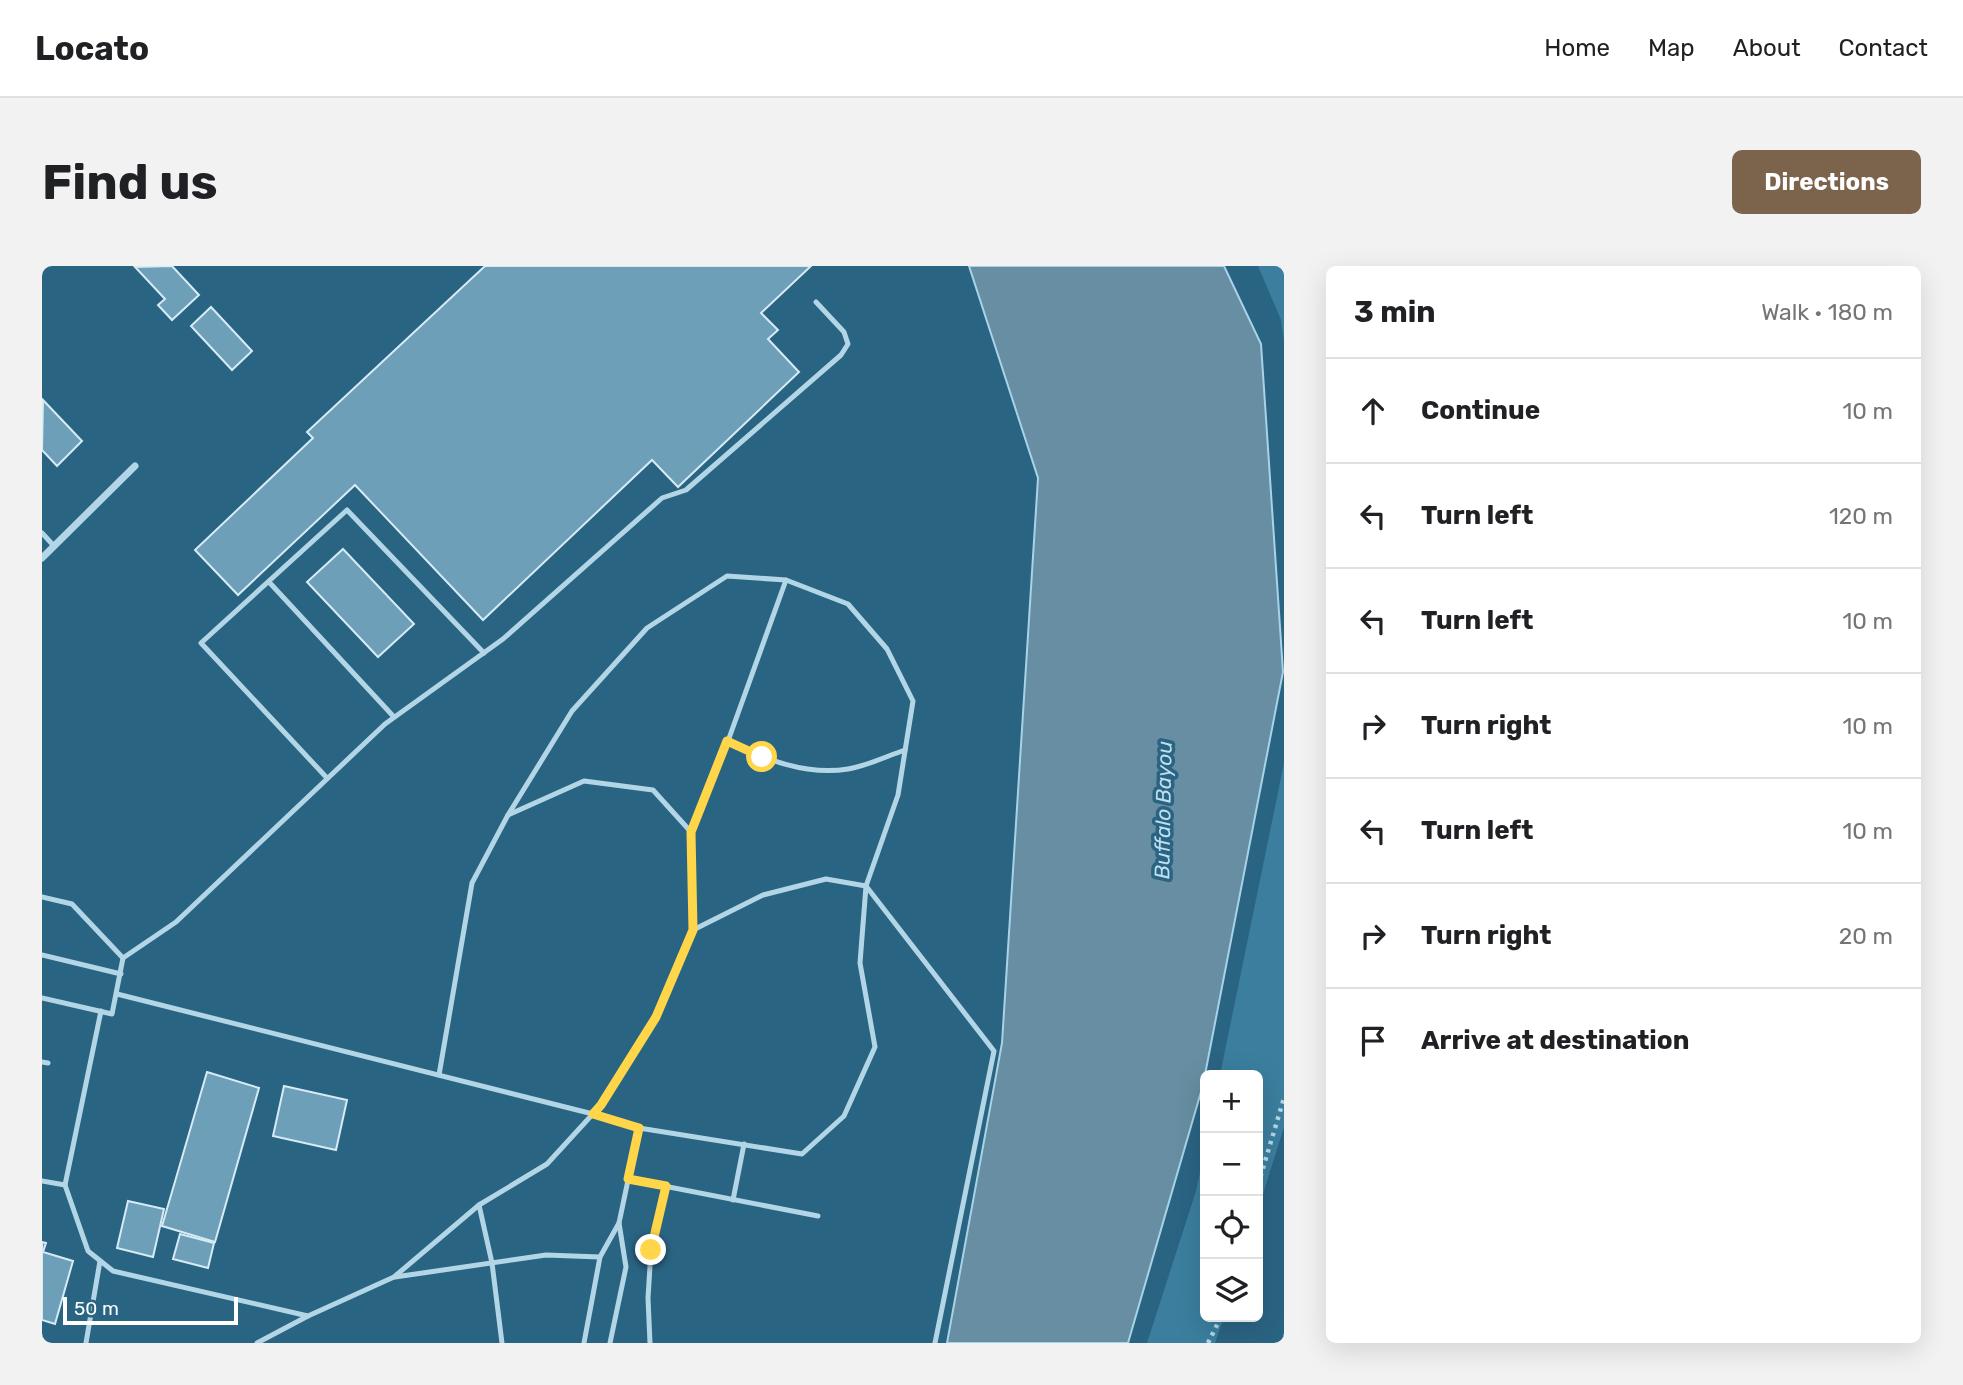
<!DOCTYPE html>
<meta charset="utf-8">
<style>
:root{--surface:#fff;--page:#f2f2f2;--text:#202124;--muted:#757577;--line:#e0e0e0;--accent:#7c634b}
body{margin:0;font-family:Rubik,sans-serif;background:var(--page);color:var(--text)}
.controls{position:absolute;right:21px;bottom:21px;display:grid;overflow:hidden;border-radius:10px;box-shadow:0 7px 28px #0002}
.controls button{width:63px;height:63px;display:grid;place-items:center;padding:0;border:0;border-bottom:2px solid var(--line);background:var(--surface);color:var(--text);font:35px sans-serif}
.scale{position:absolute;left:21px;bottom:18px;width:175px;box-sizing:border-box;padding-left:7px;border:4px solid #fff;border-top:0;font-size:19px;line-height:24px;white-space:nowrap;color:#fff;-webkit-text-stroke:5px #2a6483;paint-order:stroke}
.stop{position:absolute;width:21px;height:21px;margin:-16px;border:5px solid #ffd54a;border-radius:50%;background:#fff}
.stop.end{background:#ffd54a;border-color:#fff;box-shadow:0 2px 7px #0008}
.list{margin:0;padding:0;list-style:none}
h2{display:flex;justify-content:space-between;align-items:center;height:91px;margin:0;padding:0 28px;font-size:30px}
h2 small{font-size:23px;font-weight:400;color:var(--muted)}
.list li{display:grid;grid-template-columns:46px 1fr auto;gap:21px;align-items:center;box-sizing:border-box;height:105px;padding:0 28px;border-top:2px solid var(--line)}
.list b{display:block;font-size:26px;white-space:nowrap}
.list em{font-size:23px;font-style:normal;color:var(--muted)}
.icon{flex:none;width:38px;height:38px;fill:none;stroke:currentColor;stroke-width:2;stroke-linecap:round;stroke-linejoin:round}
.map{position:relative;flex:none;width:1242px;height:1077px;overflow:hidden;border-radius:10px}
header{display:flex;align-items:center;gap:42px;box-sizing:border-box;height:98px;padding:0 35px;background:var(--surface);border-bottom:2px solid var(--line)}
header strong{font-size:33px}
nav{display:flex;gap:38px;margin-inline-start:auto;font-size:24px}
.intro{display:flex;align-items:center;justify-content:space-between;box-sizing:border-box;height:168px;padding:0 42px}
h1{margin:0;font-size:49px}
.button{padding:18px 32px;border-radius:10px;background:var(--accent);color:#fff;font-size:24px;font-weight:700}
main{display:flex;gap:42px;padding:0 42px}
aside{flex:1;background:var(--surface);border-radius:10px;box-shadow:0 7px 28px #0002}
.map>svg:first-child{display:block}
</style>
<header>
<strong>Locato</strong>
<nav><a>Home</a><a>Map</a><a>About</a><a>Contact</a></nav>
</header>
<div class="intro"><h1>Find us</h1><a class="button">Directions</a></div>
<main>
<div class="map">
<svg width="1242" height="1077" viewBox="0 0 1242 1077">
<rect width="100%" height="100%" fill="#2a6483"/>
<g fill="#3b7e9e">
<polygon points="1216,0 1242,0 1242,75 1239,54"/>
<polygon points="1242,497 1242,861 1216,944 1216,809 1178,809"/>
<polygon points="1163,882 1163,1051 1182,1051 1173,1077 1105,1077 1154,925"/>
</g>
<polygon fill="#678ea2" stroke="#a8d3e7" stroke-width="2" points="927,0 1182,0 1219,78 1241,406 1161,819 1086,1077 905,1077 960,777 996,212"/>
<g fill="#6d9fb8" stroke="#d6ebf5" stroke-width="2">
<polygon points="130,0 157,29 130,54 116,39 123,33 93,1"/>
<polygon points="443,0 769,0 719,47 736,64 726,73 757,106 636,221 610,194 441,354 313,219 196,329 153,284 271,172 265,166"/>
<polygon points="169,41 210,85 190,104 149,60"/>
<polygon points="1,134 40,175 15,200 0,184"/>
<polygon points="301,283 372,358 336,391 265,316"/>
<polygon points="165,806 217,822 173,976 120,960"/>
<polygon points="242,820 305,834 294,884 231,870"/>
<polygon points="86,935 122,943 111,991 75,982"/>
<polygon points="138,968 172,977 166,1002 131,993"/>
<polygon points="0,976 4,977 1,986 31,995 13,1058 0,1054"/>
</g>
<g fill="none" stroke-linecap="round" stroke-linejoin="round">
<g stroke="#b3d6e6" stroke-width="4.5" stroke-dasharray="3.5 5" stroke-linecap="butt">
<polyline points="1216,919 1242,832"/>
<polyline points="1166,1077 1179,1051"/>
</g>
<g stroke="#b3d6e6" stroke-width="5">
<polyline points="0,267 12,280"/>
<path d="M744,314L686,475C722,493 764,510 806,503C825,500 845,490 863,484"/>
<polyline points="227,316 352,451"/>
<polyline points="285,512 159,377 305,244 442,387"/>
<polyline points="466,549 530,445 605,362 685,310 744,314 806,338 845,383 871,435 856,529 824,620 818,697 833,781 802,850 760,888 597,862"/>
<polyline points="649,566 686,475"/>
<polyline points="0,631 30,638 81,692"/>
<polyline points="0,689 79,708"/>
<polyline points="75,728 551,848 597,862 577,957 558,991 542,1077"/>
<polyline points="0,732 70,748 81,692 134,656 343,458 461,373 620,232 644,224 799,89 806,78 802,66 774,36"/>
<polyline points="59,745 23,919 46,985 71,1005 266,1050"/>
<polyline points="0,796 6,797"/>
<polyline points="397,809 430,617 466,549 542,515 611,524 649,566 651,664"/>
<polyline points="586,913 776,950"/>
<polyline points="0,915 23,919"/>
<polyline points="691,934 702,878"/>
<polyline points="437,939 450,997 460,1077"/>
<polyline points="353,1011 504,989 558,991"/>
<polyline points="44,1077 58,995"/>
<polyline points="215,1077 266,1050 352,1011 437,939 505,898 559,839 614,751 651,664 721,629 784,613 824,620 952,785 893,1077"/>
<polyline points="568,1077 584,1001 577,957"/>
<polyline points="608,1077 606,1032 609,984 623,921"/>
</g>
<polyline stroke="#b3d6e6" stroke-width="7" points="0,292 93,200"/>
</g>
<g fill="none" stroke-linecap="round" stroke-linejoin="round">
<polyline stroke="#ffd54a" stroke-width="9" points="609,984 624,920 586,913 597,862 551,848 559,839 614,751 651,664 649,566 685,475 720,491"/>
</g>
<g text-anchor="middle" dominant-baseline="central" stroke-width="7" stroke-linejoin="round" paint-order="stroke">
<g font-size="21" font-style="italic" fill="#bfdfee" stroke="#2a6483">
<text transform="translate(1121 544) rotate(-89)">Buffalo Bayou</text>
</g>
</g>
</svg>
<div class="controls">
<button>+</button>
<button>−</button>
<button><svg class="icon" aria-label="locate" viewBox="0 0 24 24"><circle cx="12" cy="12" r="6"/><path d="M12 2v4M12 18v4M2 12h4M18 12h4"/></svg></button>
<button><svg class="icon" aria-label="layers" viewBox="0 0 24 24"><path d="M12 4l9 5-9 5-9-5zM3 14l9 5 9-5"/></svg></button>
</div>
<div class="scale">50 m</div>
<div class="stop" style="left:720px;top:491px"></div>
<div class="stop end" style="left:609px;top:984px"></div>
</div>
<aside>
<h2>3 min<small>Walk · 180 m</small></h2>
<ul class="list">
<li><svg class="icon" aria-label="ahead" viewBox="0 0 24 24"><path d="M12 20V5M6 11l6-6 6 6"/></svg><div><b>Continue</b></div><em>10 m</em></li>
<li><svg class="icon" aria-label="left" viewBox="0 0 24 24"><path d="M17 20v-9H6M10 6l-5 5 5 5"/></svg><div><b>Turn left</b></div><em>120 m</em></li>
<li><svg class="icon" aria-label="left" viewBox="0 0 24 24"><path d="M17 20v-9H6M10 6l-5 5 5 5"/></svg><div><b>Turn left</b></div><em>10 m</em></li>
<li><svg class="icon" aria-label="right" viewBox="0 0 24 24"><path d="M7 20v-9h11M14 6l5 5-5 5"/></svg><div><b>Turn right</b></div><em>10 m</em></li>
<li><svg class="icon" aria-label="left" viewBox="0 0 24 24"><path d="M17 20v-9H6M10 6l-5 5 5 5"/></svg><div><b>Turn left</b></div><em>10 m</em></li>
<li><svg class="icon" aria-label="right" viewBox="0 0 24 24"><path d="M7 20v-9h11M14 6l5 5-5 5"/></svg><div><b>Turn right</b></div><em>20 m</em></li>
<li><svg class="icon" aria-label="arrive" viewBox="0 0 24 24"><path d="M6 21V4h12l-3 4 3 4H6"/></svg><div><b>Arrive at destination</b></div></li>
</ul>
</aside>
</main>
